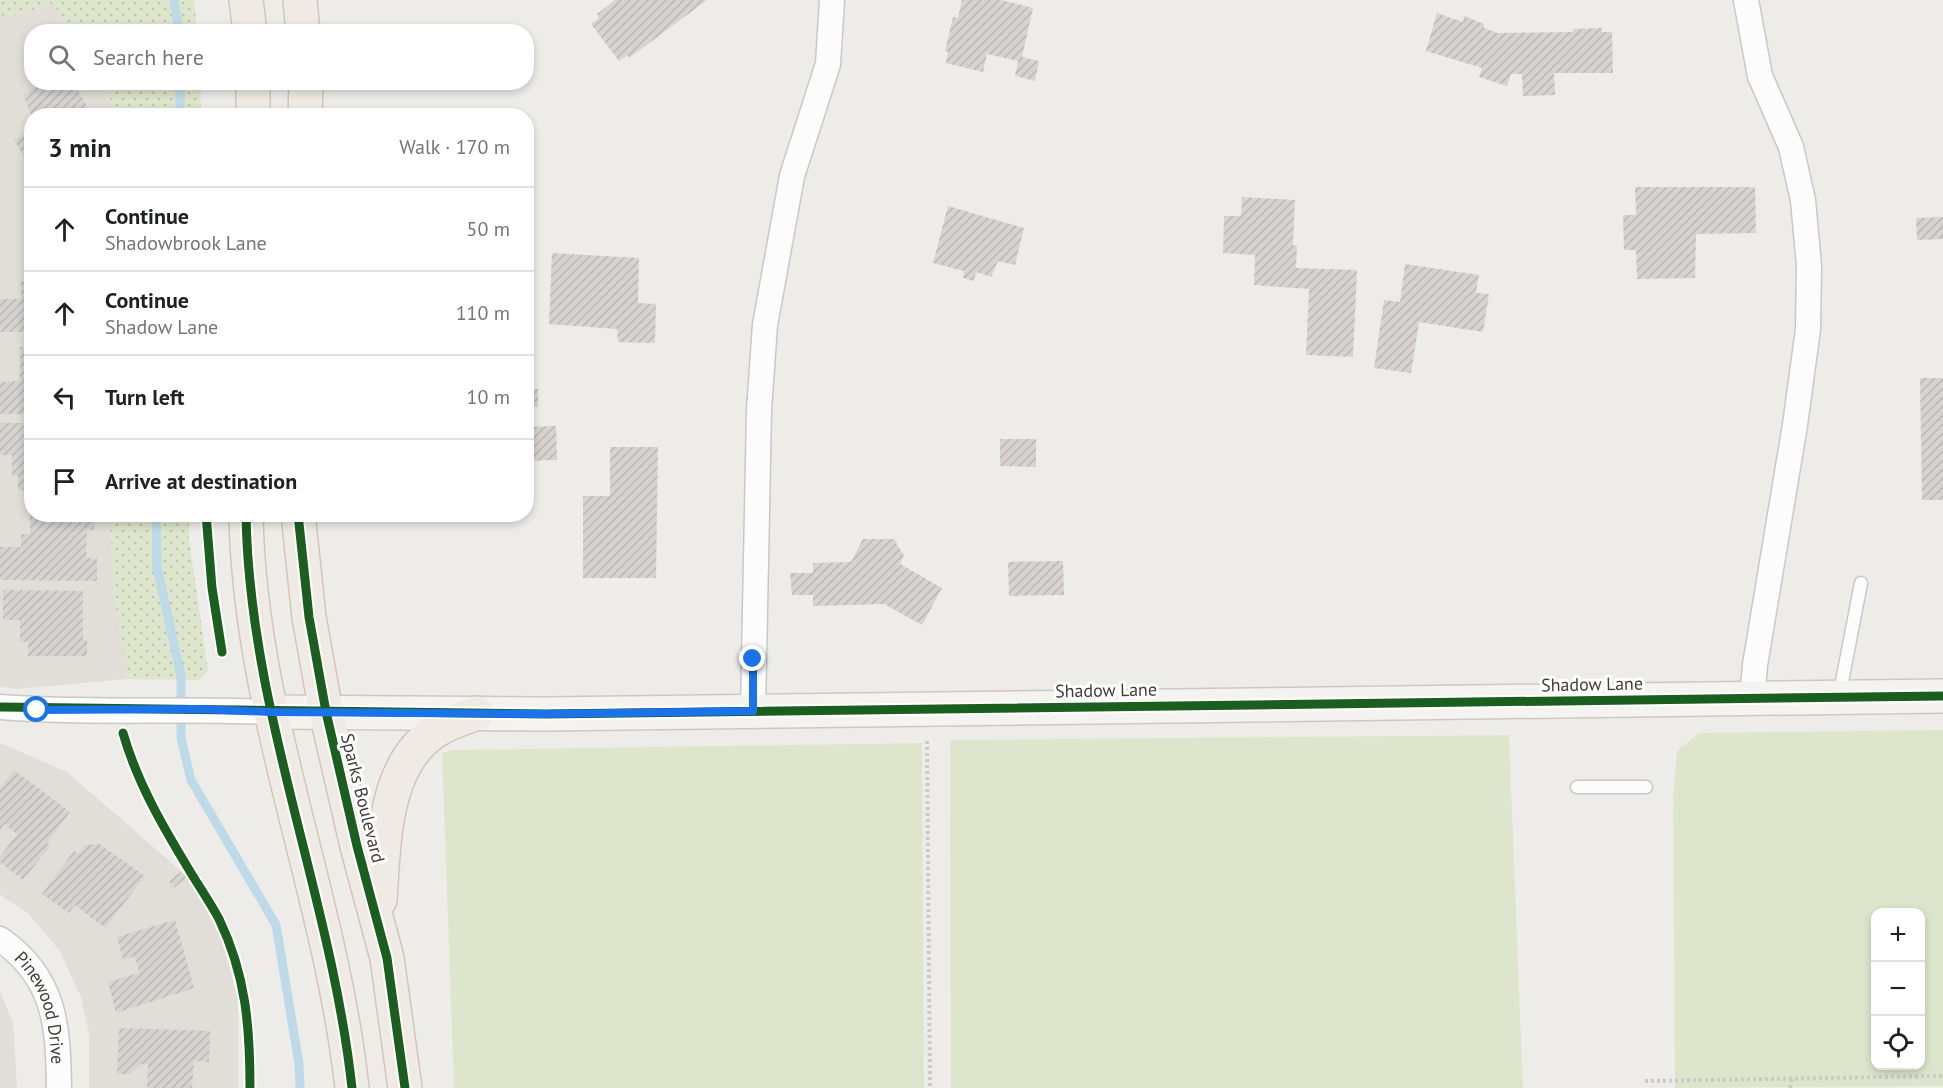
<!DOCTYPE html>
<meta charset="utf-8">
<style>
:root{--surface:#fff;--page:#f6f6f6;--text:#202124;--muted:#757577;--line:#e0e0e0}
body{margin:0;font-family:"PT Sans",sans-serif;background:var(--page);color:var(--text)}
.controls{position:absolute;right:18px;bottom:18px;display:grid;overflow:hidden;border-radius:12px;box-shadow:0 3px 9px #0003}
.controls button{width:54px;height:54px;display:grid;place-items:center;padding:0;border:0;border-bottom:2px solid var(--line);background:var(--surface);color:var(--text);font:30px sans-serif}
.stop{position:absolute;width:18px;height:18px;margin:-14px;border:4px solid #1a73e8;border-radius:50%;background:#fff}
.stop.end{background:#1a73e8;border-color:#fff;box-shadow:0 2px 6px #0008}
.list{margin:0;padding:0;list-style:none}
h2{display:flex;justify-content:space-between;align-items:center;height:78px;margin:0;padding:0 24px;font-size:26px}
h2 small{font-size:20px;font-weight:400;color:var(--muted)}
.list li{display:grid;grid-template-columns:39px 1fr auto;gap:18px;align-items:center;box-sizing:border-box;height:84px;padding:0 24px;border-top:2px solid var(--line)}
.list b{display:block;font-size:22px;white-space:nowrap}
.list p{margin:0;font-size:20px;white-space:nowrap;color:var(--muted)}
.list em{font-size:20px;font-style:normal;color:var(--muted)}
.icon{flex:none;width:33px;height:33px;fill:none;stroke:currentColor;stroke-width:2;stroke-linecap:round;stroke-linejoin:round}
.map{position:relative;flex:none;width:1943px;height:1088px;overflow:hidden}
.search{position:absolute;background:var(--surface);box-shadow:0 3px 9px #0003;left:24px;top:24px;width:510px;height:66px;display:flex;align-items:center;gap:15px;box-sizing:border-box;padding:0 21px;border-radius:24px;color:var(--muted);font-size:22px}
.panel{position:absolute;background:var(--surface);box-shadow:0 3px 9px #0003;left:24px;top:108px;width:510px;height:414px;border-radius:24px}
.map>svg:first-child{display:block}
</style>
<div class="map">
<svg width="1943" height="1088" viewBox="0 0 1943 1088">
<defs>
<pattern id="grass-dots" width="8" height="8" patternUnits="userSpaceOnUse" patternTransform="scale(1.5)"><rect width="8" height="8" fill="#dde6cc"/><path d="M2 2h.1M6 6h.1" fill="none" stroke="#bfc6b0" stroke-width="1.8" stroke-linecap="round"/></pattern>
<pattern id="building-hatch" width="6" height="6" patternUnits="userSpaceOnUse" patternTransform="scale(1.5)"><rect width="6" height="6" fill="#d6d3d0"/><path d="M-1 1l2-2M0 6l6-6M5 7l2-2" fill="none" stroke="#b9b6b3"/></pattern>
</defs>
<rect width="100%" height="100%" fill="#eeece9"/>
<g fill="#e1ded7">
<polygon points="53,3 70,31 32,32 32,82 100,83 120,115 32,116 32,514 109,515 116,606 128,679 17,689 0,687 0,16 20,14"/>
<polygon points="0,743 67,772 190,879 221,938 238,999 238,1088 89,1088 89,1034 81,997 59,950 28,913 0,895"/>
<polygon points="0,992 13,1022 17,1088 0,1088"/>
</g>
<g fill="url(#grass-dots)">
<polygon points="0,0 194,0 197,31 70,31 53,3 20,14 0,16"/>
<polygon points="100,83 200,83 201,115 120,115"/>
<polygon points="109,515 189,515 189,539 208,671 199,680 128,679 116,606"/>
</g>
<g fill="#dde6cc" fill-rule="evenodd">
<path d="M1943,730V1086L1675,1088L1673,798L1677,751L1699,733ZM1876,912H1920V1066H1876Z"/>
<polygon points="1509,735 1523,1088 951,1088 950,740"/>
<polygon points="922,743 924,1088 454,1088 442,753 455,750"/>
</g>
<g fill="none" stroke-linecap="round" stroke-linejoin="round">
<g stroke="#bed9e8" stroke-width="9">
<polyline points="174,0 179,32"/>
<polyline points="180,82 180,116"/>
<polyline points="156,514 157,567 181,676 181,738 191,780 276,925 299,1064 300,1088"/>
</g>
</g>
<g fill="url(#building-hatch)">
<polygon points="615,0 707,0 629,58 627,55 619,61 591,24 599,18 597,14"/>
<polygon points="962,0 1001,0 1033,8 1022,57 1039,61 1035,81 1015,76 1018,61 987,54 983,72 946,63 948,52 945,51 953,17 958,18"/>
<polygon points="1437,13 1463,22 1464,16 1484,24 1484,28 1497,33 1573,32 1573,29 1602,28 1602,32 1612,32 1613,73 1554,73 1555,95 1523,96 1522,74 1511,74 1507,86 1479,77 1482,68 1426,51"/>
<polygon points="43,82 73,82 93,116 32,116 23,95"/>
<polygon points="32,129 32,169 14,140"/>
<polygon points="1635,187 1755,187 1756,233 1696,234 1695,278 1637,279 1636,250 1624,250 1623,215 1636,215"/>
<polygon points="24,190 32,190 32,247 29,247 29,221 24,221"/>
<polygon points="1242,197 1295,200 1293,245 1297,246 1296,268 1357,270 1353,357 1306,355 1309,289 1254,285 1255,255 1223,253 1224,216 1241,216"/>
<polygon points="948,206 1024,228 1015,265 998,261 991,277 976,272 974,281 963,278 964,271 933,263"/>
<polygon points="1943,217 1943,239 1917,240 1916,218"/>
<polygon points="552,253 639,258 638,303 656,304 655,343 618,342 617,329 549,324"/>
<polygon points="1405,264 1479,275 1476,293 1489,294 1483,332 1419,322 1411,373 1374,368 1384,300 1400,302"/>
<polygon points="27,265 32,265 32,332 0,332 0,299 21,299 21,282 27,282"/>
<polygon points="20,347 32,347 32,414 0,414 0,382 20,381"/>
<polygon points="1920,378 1943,378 1943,500 1922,500"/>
<polygon points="526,389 538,389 538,407 526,406"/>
<polygon points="0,423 32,423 32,490 18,490 18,476 12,476 12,455 0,455"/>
<polygon points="556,426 557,460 526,461 526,427"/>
<polygon points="1000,439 1036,439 1036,467 1000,466"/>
<polygon points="610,447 658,447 656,578 583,578 583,496 610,496"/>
<polygon points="30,514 94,515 94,530 87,530 86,558 97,558 97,581 0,580 0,547 21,547 21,534 30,534"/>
<polygon points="863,539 894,539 904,556 900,564 942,588 922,625 884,604 813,606 813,595 792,595 790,573 813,573 813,563 851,562"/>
<polygon points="1063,561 1064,595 1009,596 1008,562"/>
<polygon points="3,590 83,591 83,640 87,640 87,656 28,656 28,642 20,641 20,620 3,620"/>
<polygon points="14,770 70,812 47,843 50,846 23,880 0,862 0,857 17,834 4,824 0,830 0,788"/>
<polygon points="99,844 145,876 105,928 75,905 69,913 42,894 74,851 78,854 86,845"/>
<polygon points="181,872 186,878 174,888 169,881"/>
<polygon points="175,920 194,988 116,1013 108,982 139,973 135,956 123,960 117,937"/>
<polygon points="119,1028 210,1031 209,1062 194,1061 192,1088 147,1088 148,1064 141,1064 130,1074 117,1074"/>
</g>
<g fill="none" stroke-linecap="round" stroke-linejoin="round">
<g stroke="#cac8c5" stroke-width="15">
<g id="lane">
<polyline points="1839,697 1861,583"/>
<polyline points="1577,787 1646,787"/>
</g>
</g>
<g stroke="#cac8c5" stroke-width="27">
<g id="street">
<polyline points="1746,0 1760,76 1791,147 1803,200 1809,266 1808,329 1795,425 1755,665 1752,699"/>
<path d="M0,707C90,714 180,708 270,712"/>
<polyline points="753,711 759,410 765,325 792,176 828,64 832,0"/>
<path id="s1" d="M0,939C56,978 58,1026 59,1088"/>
</g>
</g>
<g stroke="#ccc9c1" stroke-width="36">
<polyline id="secondary" points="270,712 545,714 1943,696"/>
</g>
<g stroke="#cec7b9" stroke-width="36">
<g id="primary">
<polyline points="246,0 250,32"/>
<polyline points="300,0 303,32"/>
<polyline points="253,116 253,82"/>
<polyline points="305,116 306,82"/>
<path d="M246,514C249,711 331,895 352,1088"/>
<polyline points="298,514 309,617 326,712 357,846 387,958 405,1088"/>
<path d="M380,900C384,844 383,761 439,729C450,722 465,718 477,713"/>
</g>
</g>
<g stroke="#cccac7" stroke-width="4" stroke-dasharray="3 3" stroke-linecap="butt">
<polyline points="927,741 930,1088"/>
<polyline points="1645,1081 1943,1076"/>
<polyline points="1790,1088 1792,1078"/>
</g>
<use href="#lane" stroke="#fcfcfc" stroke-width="12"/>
<use href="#street" stroke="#fcfcfc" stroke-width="24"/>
<use href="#secondary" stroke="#f5f3ef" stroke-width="33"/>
<use href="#primary" stroke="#efebe4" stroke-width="33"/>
<g stroke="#fff" stroke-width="13">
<g id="cycleway">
<polyline points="206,514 212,588 222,652"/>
<path d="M246,514C249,711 331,895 352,1088"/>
<polyline points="298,514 309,617 326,712 357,846 387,958 405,1088"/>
<polyline points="0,707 545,714 1943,696"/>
<path d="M123,733C137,782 162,825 188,868C198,885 210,902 219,919C246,975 250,1027 250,1088"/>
</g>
</g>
<use href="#cycleway" stroke="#1b5e20" stroke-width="9"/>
</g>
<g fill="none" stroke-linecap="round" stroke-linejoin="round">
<polyline stroke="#1a73e8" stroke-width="8" points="37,710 199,709 270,712 545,714 753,711 753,659"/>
</g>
<g text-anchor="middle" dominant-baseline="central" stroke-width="6" stroke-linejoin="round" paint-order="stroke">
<g font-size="18" fill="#433d36" stroke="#fff">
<text transform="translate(1592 684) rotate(-1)">Shadow Lane</text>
<text transform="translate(1106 690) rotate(-1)">Shadow Lane</text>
<text transform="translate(363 798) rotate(76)">Sparks Boulevard</text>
<text stroke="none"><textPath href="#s1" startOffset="84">Pinewood Drive</textPath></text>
</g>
</g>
</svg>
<div class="controls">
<button>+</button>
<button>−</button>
<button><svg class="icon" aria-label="locate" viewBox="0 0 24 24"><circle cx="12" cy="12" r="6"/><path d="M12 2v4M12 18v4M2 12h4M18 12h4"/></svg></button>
</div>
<div class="stop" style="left:37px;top:710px"></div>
<div class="stop end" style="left:753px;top:659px"></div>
<div class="search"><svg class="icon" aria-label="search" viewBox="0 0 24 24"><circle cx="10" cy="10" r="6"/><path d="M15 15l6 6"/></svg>Search here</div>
<section class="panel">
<h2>3 min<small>Walk · 170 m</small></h2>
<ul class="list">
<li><svg class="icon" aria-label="ahead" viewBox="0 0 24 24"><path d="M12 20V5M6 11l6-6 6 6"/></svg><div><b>Continue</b><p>Shadowbrook Lane</p></div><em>50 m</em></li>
<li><svg class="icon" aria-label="ahead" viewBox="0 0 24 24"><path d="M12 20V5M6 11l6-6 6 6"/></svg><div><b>Continue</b><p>Shadow Lane</p></div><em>110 m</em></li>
<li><svg class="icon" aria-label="left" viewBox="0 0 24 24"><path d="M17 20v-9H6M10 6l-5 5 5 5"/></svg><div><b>Turn left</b></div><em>10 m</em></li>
<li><svg class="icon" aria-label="arrive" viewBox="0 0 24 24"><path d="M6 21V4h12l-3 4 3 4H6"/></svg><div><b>Arrive at destination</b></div></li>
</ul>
</section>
</div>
